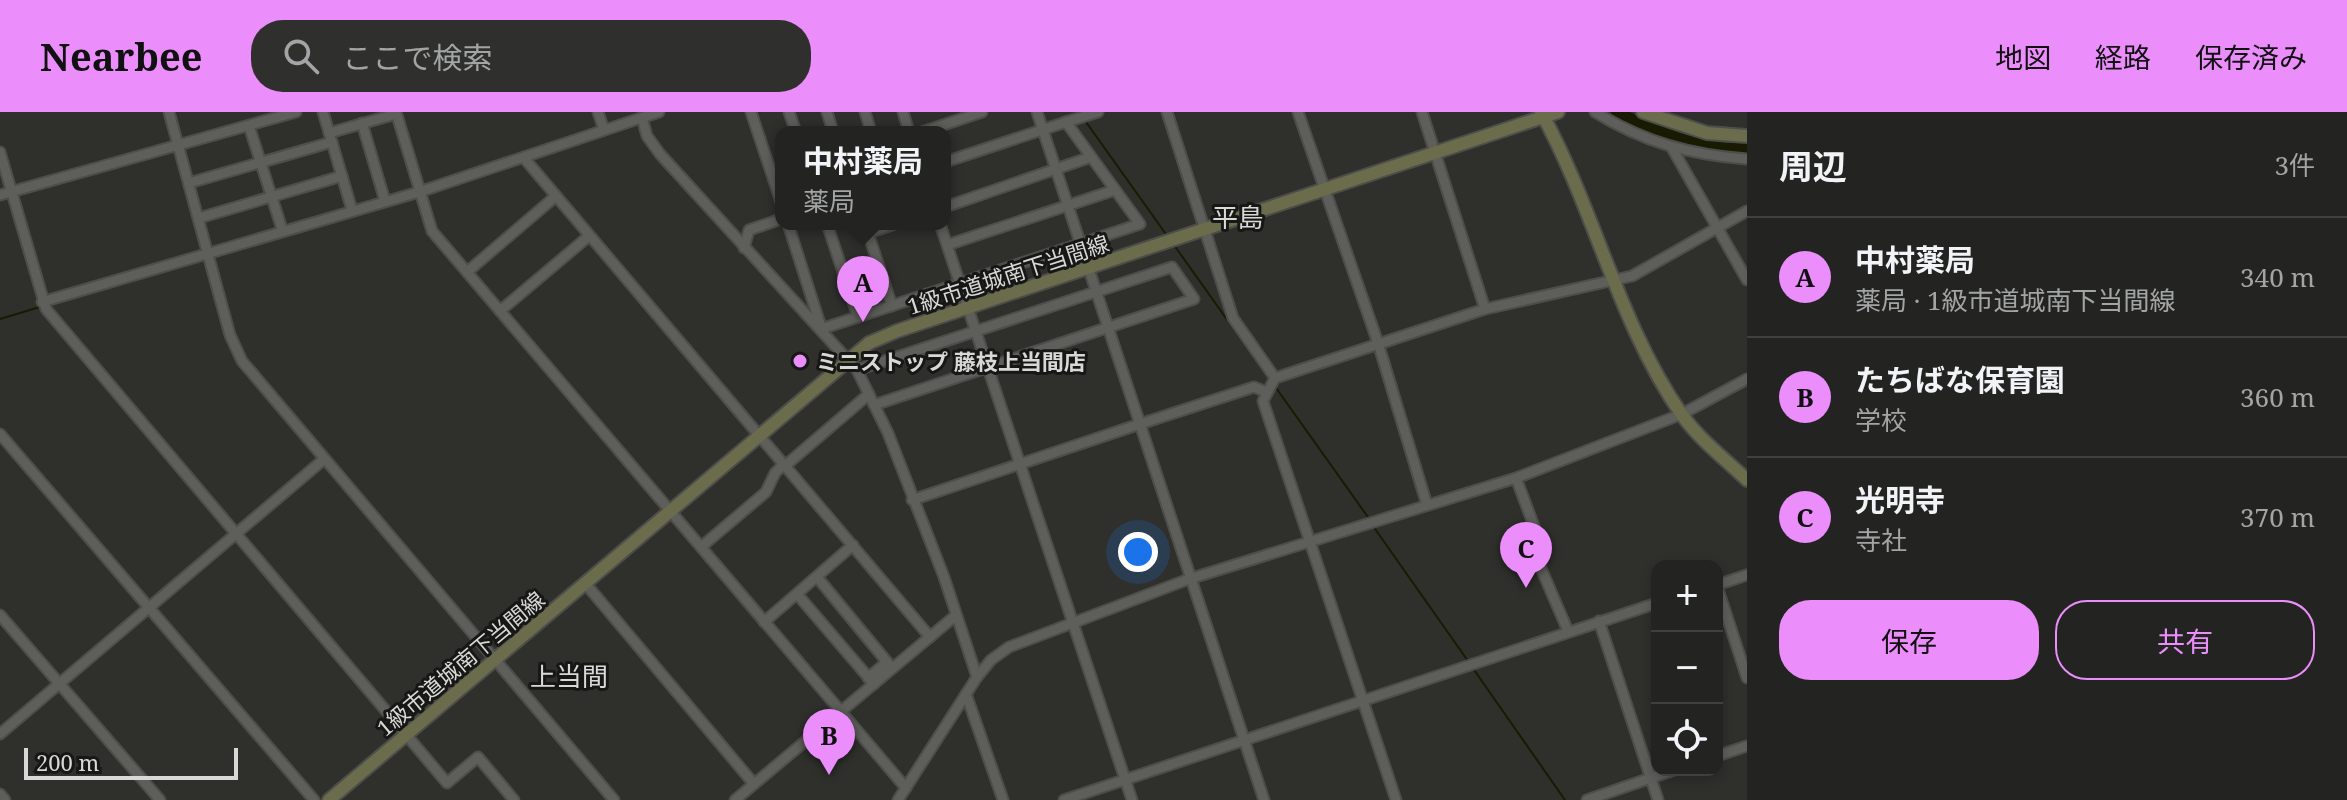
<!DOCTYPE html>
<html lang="ja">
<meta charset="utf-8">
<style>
:root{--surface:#232421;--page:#2f302e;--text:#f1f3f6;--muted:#a3a4a5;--line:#40413f;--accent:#eb8dfb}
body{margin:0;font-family:"Noto Serif","Noto Sans JP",serif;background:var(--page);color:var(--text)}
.controls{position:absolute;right:24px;bottom:24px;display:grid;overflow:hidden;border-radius:16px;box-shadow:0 4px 12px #0003}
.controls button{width:72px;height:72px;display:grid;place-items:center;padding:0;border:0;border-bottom:2px solid var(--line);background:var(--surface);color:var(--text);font:40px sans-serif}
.scale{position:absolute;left:24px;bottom:20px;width:214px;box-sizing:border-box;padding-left:8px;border:4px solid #d8d8d6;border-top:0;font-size:22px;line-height:28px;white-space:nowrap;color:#d8d8d6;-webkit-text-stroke:6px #171816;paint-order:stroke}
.you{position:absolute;left:1138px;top:440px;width:28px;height:28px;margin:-20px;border:6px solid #fff;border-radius:50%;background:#1a73e8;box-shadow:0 0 0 12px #1a73e833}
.badge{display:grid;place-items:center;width:52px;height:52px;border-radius:50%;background:var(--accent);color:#111;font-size:26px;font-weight:700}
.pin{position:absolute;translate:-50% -66px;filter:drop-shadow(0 2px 4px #0008)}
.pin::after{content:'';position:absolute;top:42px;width:28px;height:24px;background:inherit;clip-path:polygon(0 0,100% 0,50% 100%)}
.popup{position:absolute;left:775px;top:14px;width:176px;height:104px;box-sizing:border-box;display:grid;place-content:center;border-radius:16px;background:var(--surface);filter:drop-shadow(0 2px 6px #0005);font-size:26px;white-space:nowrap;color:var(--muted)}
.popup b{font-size:30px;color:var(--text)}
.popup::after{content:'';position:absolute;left:50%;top:100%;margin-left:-16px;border:16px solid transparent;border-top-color:var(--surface)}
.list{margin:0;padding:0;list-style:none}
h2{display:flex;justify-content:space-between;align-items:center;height:104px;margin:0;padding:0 32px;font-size:34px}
h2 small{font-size:26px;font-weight:400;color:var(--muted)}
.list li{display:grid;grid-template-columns:52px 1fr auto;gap:24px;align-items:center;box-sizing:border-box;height:120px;padding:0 32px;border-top:2px solid var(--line)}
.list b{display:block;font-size:30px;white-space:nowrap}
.list p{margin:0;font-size:26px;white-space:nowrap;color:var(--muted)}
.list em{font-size:26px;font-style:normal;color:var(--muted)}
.actions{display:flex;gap:16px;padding:24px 32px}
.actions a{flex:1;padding:18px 0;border:2px solid var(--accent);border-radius:32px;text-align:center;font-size:28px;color:var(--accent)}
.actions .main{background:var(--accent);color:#111}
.icon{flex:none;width:44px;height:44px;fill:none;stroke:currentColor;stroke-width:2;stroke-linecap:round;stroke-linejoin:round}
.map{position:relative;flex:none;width:1747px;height:688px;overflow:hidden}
header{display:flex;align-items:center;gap:48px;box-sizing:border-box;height:112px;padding:0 40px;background:var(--accent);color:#111}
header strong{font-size:38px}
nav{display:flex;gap:44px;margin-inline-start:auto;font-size:28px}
.search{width:560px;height:72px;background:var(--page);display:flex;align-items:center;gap:20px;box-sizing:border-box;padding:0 28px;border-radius:32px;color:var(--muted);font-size:30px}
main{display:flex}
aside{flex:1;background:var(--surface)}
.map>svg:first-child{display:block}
</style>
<header>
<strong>Nearbee</strong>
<div class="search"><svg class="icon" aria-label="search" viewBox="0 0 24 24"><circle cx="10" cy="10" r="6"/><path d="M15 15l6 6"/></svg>ここで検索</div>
<nav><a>地図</a><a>経路</a><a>保存済み</a></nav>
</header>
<main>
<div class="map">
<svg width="1747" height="688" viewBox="0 0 1747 688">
<rect width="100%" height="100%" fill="#2f302c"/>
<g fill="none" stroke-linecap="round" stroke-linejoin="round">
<g stroke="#191a02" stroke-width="2">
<polyline points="1086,10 1168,125"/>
<polyline points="531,48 638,13"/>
<polyline points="448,75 522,51"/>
<polyline points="1174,133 1270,268"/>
<polyline points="0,207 43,194"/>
<polyline points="1274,273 1370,408"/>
<polyline points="1373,414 1468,549"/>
<polyline points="1472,555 1565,688"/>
</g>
<path stroke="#191a02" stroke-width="12" d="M1617,0C1653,20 1705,40 1747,37"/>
<g stroke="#4d4e4a" stroke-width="13">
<g id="street">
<polyline points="169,0 230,223 242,249 614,688"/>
<polyline points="323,0 352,98"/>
<polyline points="396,0 432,119 906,676"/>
<polyline points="598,0 604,18"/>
<polyline points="751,0 781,90"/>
<polyline points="789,0 796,20"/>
<polyline points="827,0 833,20"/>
<polyline points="865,0 871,20"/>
<polyline points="903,0 909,20"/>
<polyline points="1167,0 1233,206 1275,266"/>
<polyline points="1298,0 1378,231 1427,393"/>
<polyline points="1422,0 1485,197"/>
<path d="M1595,0C1643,30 1691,43 1747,47"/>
<polyline points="642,6 647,24 660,42 857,258 888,321 944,465 977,565"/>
<polyline points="1066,10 1098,0"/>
<polyline points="362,11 385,89"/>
<polyline points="249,14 282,117"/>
<polyline points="922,20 982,0"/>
<polyline points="329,21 396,2"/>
<polyline points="1672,36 1747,168"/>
<polyline points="0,40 46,197 447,671 478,645 514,688"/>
<polyline points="524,46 930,525"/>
<polyline points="189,71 332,30"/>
<polyline points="0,83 296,0"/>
<polyline points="945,95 1091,45"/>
<polyline points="199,106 342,64"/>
<polyline points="788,112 822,218"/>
<polyline points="827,112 858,205"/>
<polyline points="865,112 892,194"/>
<polyline points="940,112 1132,688"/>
<polyline points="868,121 895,112"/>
<polyline points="947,133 1115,78"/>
<polyline points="744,136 749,118 781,107"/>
<polyline points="467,160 556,84"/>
<polyline points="42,190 419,80 659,0"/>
<polyline points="500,199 589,124"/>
<polyline points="824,216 1140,112 1066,10 945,50"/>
<polyline points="857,258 1172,155 1194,187 874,293"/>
<polyline points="0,322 314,688"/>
<polyline points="786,353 869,282"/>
<polyline points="1516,366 1543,438 1540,454 1568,519"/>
<polyline points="912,388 1140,312 1037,0"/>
<polyline points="701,435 766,380 775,361 784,352"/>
<polyline points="817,465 892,556"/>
<polyline points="585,471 754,672"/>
<polyline points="1717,473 1747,463"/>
<polyline points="1717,474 1747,566"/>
<polyline points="797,482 874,572"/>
<polyline points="0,503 160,688"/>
<polyline points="1599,509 1658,688"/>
<polyline points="764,510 853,433"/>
<polyline points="868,566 887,550"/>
<polyline points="966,582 1003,688"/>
<polyline points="0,622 323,348"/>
<polyline points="1717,644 1747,634"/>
<polyline points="0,682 5,688"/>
<polyline points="735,688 955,504"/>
<polyline points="898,688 977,565 991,548 1009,535 1189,467 1516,366 1682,302 1747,267"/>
<polyline points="1064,688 1657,491"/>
<polyline points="1264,688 1140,312 1254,275 1266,280"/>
<polyline points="1396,688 1263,289 1275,266 1485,197 1632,164 1747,99"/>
<polyline points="1587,688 1674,658"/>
</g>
</g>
<g stroke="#4d4e4a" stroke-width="16">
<g id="secondary">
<path d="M1541,0C1595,98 1618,211 1682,303C1700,328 1725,347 1747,368"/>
<polyline points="1643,0 1707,21 1747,24"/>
<polyline points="329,688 869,231 897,219 1558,0"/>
</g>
</g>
<use href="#street" stroke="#5e5e5a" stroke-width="9"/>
<use href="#secondary" stroke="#6a6c4c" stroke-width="12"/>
</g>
<circle fill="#eb8dfb" stroke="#171816" stroke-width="3" cx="800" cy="249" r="8"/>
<g text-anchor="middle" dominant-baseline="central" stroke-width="6" stroke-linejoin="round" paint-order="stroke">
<g font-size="22" fill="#d8d8d6" stroke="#171816">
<text transform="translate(1008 162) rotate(-18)">1級市道城南下当間線</text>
<text transform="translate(460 551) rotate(-40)">1級市道城南下当間線</text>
</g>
<g font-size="22" font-weight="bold" fill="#d8d8d6" stroke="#171816" text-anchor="start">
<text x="816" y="249">ミニストップ 藤枝上当間店</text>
</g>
<g font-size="26" fill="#d8d8d6" stroke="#171816">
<text x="1238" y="105">平島</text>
<text x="569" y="564">上当間</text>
</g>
</g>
</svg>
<div class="controls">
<button>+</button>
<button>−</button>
<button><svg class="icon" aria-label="locate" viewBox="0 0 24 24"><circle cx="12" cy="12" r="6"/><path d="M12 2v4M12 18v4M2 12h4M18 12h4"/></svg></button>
</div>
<div class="scale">200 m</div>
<div class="you"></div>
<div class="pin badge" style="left:863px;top:210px">A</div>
<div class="popup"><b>中村薬局</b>薬局</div>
<div class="pin badge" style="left:829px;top:663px">B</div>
<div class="pin badge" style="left:1526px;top:476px">C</div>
</div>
<aside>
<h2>周辺<small>3件</small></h2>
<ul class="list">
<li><span class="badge">A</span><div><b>中村薬局</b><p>薬局 · 1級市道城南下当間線</p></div><em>340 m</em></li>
<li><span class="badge">B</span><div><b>たちばな保育園</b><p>学校</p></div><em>360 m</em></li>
<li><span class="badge">C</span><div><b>光明寺</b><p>寺社</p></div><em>370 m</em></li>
</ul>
<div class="actions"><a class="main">保存</a><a>共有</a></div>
</aside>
</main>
